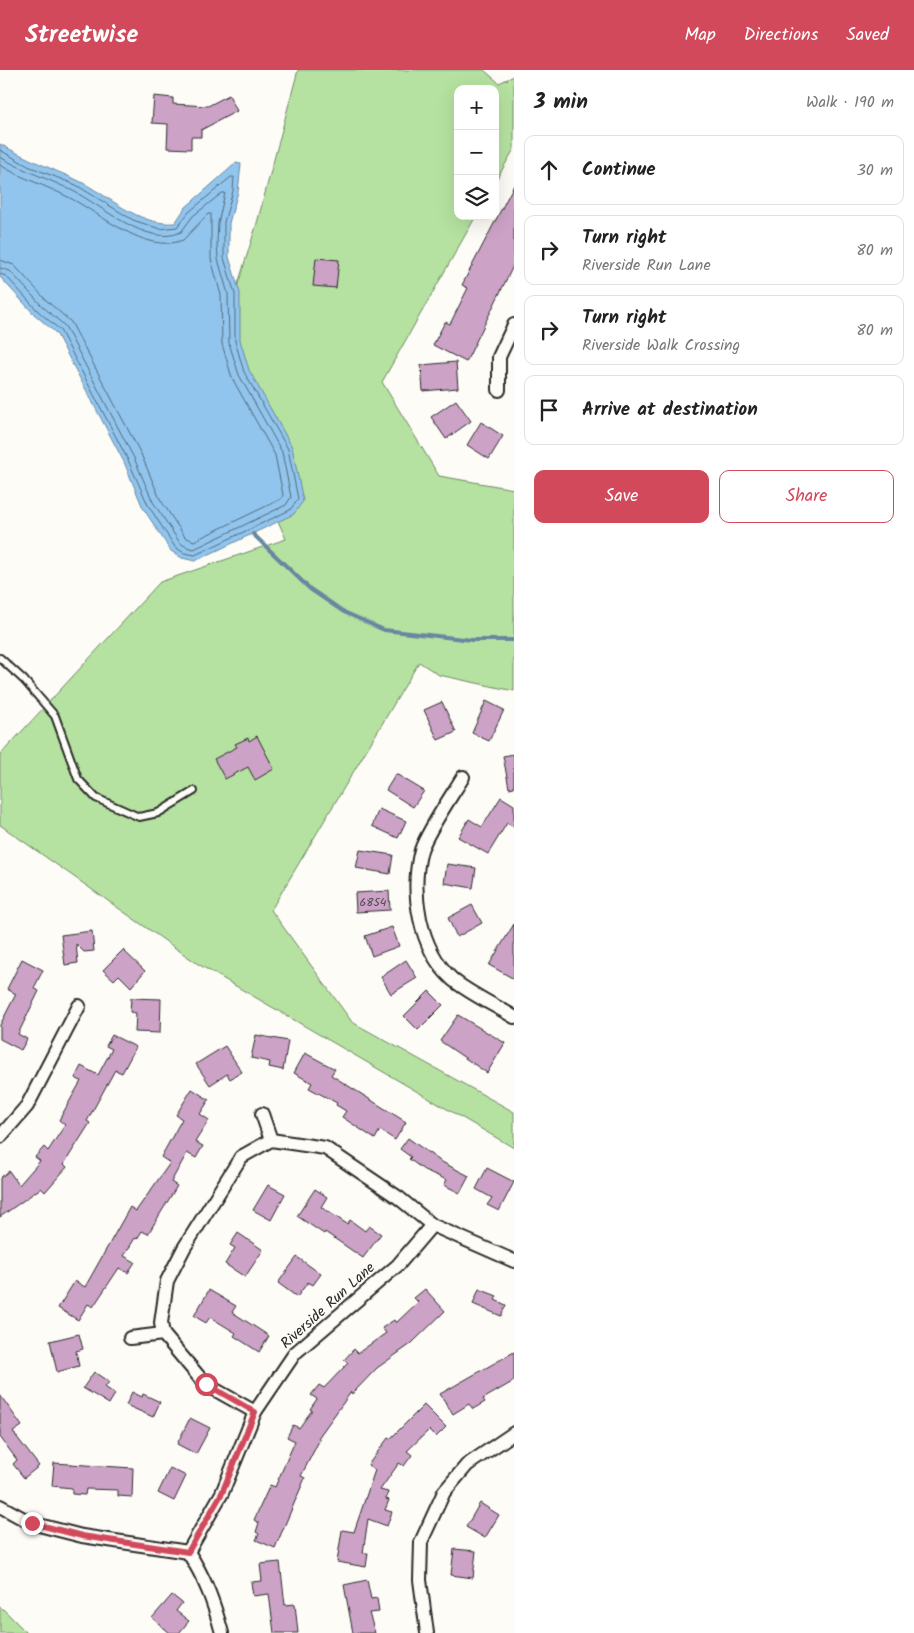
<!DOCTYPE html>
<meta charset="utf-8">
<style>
:root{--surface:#fff;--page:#f6f6f6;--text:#222;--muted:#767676;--line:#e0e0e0;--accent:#d1495b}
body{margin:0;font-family:Kalam,sans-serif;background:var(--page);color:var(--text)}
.controls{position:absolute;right:15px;top:15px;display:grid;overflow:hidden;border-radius:10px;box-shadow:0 5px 20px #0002}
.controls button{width:45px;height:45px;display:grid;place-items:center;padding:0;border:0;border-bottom:1px solid var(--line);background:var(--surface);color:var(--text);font:25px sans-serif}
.stop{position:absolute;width:15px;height:15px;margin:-11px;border:4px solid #d1495b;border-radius:50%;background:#fff}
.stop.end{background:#d1495b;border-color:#fff;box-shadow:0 1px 5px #0008}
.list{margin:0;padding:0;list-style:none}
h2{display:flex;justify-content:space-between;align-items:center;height:65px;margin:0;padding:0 20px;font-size:21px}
h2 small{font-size:16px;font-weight:400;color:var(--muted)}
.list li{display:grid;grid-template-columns:32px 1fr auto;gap:15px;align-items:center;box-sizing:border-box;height:70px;margin:0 10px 10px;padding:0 10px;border:1px solid var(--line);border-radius:10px}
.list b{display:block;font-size:19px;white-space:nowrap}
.list p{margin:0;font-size:16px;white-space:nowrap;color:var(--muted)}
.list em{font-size:16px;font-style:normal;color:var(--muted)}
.actions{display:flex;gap:10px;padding:15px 20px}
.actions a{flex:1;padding:11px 0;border:1px solid var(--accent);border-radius:10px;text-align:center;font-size:18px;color:var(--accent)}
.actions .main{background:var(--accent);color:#fff}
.icon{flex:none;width:28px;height:28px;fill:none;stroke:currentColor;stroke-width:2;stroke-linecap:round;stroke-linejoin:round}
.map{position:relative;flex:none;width:514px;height:1563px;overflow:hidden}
header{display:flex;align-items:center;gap:30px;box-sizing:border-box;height:70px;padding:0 25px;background:var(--accent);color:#fff}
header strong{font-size:24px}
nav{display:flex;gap:28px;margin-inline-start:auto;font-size:18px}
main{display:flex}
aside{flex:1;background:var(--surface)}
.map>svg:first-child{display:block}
</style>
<header>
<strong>Streetwise</strong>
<nav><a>Map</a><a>Directions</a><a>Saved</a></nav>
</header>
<main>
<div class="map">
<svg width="514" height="1563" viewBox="0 0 514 1563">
<rect width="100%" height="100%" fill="#fdfcf7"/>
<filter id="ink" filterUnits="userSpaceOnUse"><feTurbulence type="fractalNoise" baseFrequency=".02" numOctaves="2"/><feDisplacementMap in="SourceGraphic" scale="10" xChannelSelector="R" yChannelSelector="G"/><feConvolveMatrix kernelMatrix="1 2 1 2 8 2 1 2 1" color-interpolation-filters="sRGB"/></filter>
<g filter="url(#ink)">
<g fill="#b5e2a0" stroke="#708666">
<polygon points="298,0 484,0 499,13 514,6 514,79 495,112 495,19 458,19 458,146 476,146 382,312 439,406 514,419 514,621 439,605 419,592 271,840 352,952 514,1042 514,1078 198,894 0,755 0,685 160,512 286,469 211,301 257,153"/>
<polygon points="0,1536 27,1563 0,1563"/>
</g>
<path fill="#91c5ee" stroke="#6887a0" d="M0,74C27,89 50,98 77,110C109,125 137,156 175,153L185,138L236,93L241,94L238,122L229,153V187L240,223V270L249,300L292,377L303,431L294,444L195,491L182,488L171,481L143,438L124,392L56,263L34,244L0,207Z"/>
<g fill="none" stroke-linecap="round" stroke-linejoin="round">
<g stroke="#546979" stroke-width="1">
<polyline points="0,80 28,96 76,115 133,150 160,159 177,157 189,142 231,107 234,107 233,121 224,152 224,188 235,224 235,271 244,302 288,379 298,429 290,440 195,485 184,483 175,477 148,435 128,390 60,260 38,241 6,206 0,204"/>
<path d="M0,87C24,101 49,109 73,121C101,135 148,178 181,162L193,146L222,123H225L218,153L217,173L218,189L228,224L229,273L239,305L282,382L291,427L286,435L194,479L187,477L180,473L153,432L134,388L65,256L42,236L10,201L0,198"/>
<path d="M0,95C23,109 47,116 70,128C101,144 147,185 183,170L208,144H211V189L221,225L222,274L232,308L275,385L283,425L281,429L194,471L185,467L160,429L141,384L71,252L47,231L14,195L0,190"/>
</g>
<polyline stroke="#6887a0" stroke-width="4" points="253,464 310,519 344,542 384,560 472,570 514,570"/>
</g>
<g fill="#cca2c7" stroke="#2b2b2b">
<polygon points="229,25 237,41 201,60 201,67 191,67 191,79 167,78 168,54 152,53 154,26 173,28 173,34 208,36"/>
<polygon points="514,115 514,194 466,292 433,275 445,252 450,254 468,218 462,215"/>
<polygon points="316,188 339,190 336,218 313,216"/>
<polygon points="456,292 458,318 423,321 421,295"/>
<polygon points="456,330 471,351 446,369 431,347"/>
<polygon points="481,352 503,366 489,389 467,375"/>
<polygon points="486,631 504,640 489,671 472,663"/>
<polygon points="442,632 456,662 438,670 424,640"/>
<polygon points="257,666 274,699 255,710 248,697 225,709 214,689 237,677 235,674 248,668 249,671"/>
<polygon points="514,684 514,717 509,718 503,686"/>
<polygon points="396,704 424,721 413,737 386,720"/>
<polygon points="501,727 514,735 514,757 507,753 488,784 458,767 469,749 482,757"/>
<polygon points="379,739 406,751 398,768 372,756"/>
<polygon points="360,780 393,785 390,804 356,798"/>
<polygon points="447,794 476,798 473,818 444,813"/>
<polygon points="389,821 390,840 356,842 355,823"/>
<polygon points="472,835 482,853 457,867 448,848"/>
<polygon points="514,854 514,909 489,895"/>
<polygon points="392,857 399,876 372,886 365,866"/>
<polygon points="92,861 94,881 84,882 76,874 78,893 65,895 61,865"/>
<polygon points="123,880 145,901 131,917 119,905 114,910 103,900"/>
<polygon points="22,889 43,900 34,918 39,921 18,964 27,969 21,980 0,969 0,955 16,924 7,919"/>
<polygon points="406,890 417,908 391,924 381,907"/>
<polygon points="429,921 443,935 418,960 404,946"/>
<polygon points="131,928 161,929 160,963 135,962 136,943 130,942"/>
<polygon points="458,945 505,973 487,1003 440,971"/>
<polygon points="112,965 136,977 122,1003 115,1000 87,1051 90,1053 64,1094 67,1097 45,1122 41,1118 0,1147 0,1108 9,1101 19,1115 40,1091 35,1087 44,1077 48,1081 65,1055 59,1050 81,1011 75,1008 81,996 98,1005 112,979 106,976"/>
<polygon points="256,965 288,971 283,1000 269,997 270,992 251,988"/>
<polygon points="225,976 242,1002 230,1009 227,1004 210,1015 196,994"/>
<polygon points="305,983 335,999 331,1005 406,1052 395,1070 380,1060 375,1069 342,1047 346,1041 336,1035 337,1033 309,1018 312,1013 294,1003"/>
<polygon points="192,1019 209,1030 200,1044 209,1050 195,1072 203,1076 196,1088 187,1083 171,1112 177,1116 148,1164 142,1161 137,1169 135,1168 124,1186 135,1192 128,1203 119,1198 93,1237 88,1234 78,1250 58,1238 75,1211 85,1217 130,1137 136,1141 170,1093 161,1087 182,1049 176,1045"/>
<polygon points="408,1068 440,1091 469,1106 460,1123 444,1115 447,1110 424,1100 409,1089 411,1087 400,1079"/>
<polygon points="487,1098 514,1112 499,1141 487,1135 492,1128 476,1119"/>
<polygon points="268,1115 285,1124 271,1150 253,1140"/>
<polygon points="315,1119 327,1127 321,1137 347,1154 350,1150 365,1161 369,1156 381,1164 363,1188 325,1162 324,1164 297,1146"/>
<polygon points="238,1163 263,1180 245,1207 225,1194 235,1178 230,1175"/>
<polygon points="297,1187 321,1204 313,1215 308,1212 297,1227 278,1213"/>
<polygon points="425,1219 445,1241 411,1274 377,1298 352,1324 351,1322 318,1368 320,1369 301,1406 305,1408 275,1478 256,1470 259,1464 256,1462 259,1453 254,1450 270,1415 275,1417 295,1371 287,1367 293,1355 299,1358 312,1340 310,1339 317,1329 311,1325 319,1315 324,1318 348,1293 344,1290 354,1279 358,1283 386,1263 382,1258 394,1250 396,1253 418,1232 414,1228"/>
<polygon points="479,1219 497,1226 495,1230 506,1235 501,1246 473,1234"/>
<polygon points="209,1220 236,1236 232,1242 269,1266 259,1282 234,1266 236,1263 210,1247 206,1253 194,1246"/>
<polygon points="79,1264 83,1279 76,1281 79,1296 57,1302 50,1271"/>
<polygon points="514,1282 514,1311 483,1329 485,1332 473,1339 469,1334 453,1344 440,1324"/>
<polygon points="94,1302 109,1312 105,1317 115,1324 109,1334 83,1318"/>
<polygon points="132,1322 142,1327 143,1324 160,1332 153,1347 126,1335"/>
<polygon points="0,1325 22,1356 13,1362 39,1396 24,1408 13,1394 17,1390 0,1367"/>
<polygon points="424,1335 446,1357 436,1367 429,1360 407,1381 412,1385 404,1396 399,1393 380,1420 388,1422 386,1429 389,1430 385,1440 392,1442 387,1456 368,1449 363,1483 368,1483 366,1497 337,1492 342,1460 354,1462 375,1400 368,1395 388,1368 390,1369"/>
<polygon points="190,1348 210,1358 196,1384 177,1374"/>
<polygon points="54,1393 133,1398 132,1427 118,1426 118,1420 86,1419 85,1425 72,1424 72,1418 52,1416"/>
<polygon points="170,1398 186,1406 174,1431 158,1423"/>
<polygon points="480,1433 499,1445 485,1468 466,1457"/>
<polygon points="454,1479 476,1481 473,1508 451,1505"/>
<polygon points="280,1492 285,1535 295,1534 298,1563 274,1563 269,1524 253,1526 251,1512 262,1511 260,1494"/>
<polygon points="367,1510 371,1529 377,1528 379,1542 369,1543 375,1563 353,1563 344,1515"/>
<polygon points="172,1525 182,1533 176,1541 189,1551 179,1563 170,1563 152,1548"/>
</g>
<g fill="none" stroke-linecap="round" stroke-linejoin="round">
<g stroke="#2b2b2b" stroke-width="10">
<polyline id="lane" points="0,588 24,610 55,646 78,709 96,728 139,747 158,743 194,721"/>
</g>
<g stroke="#2b2b2b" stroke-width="16">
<g id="street">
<polyline points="499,320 499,287 514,255"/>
<path d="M463,707C452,725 427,762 421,780C410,822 419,878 452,909C467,922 496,936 514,947"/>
<polyline points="262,1044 271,1070"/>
<polyline points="0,1067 27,1036 79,936"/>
<polyline points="130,1268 163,1264"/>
<polyline points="255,1342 205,1314 163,1264 161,1253 167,1211 184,1178 241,1087 271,1070 325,1078 399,1128 432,1155 514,1191"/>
<polyline points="0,1436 31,1453 82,1466 188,1482"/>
<polyline points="188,1482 222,1423 255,1342 295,1283 398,1195 432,1155"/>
<path d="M188,1482C205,1508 214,1533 222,1563"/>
<polyline points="427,1563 420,1510 421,1472 444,1422 467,1395 514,1363"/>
</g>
</g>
<use href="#lane" stroke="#fdfcf7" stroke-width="6"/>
<use href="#street" stroke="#fdfcf7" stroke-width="12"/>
</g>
</g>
<g fill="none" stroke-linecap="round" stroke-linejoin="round" filter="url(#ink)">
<polyline stroke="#d1495b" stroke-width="6" points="32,1453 82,1466 188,1482 222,1423 255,1342 206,1314"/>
</g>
<g text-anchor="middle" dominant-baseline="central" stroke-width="4" stroke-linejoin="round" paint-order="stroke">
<g font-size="12" fill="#534952">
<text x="373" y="832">6854</text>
</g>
<g font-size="15" fill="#2b2b2b" stroke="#fdfcf7">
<text transform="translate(328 1236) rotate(-42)">Riverside Run Lane</text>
</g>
</g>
</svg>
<div class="controls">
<button>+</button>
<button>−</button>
<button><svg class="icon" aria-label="layers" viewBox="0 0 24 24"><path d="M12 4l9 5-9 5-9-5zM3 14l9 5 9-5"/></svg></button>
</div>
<div class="stop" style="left:206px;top:1314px"></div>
<div class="stop end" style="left:32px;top:1453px"></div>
</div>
<aside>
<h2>3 min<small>Walk · 190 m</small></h2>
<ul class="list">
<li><svg class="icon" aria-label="ahead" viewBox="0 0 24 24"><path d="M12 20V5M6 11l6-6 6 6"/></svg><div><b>Continue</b></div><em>30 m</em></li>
<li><svg class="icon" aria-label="right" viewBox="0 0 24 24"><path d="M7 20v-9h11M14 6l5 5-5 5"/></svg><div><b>Turn right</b><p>Riverside Run Lane</p></div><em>80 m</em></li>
<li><svg class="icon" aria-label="right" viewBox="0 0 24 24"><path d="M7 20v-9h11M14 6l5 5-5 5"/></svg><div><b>Turn right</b><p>Riverside Walk Crossing</p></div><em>80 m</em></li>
<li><svg class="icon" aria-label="arrive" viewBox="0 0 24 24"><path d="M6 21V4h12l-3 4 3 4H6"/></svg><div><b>Arrive at destination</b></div></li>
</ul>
<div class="actions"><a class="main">Save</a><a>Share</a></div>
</aside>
</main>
